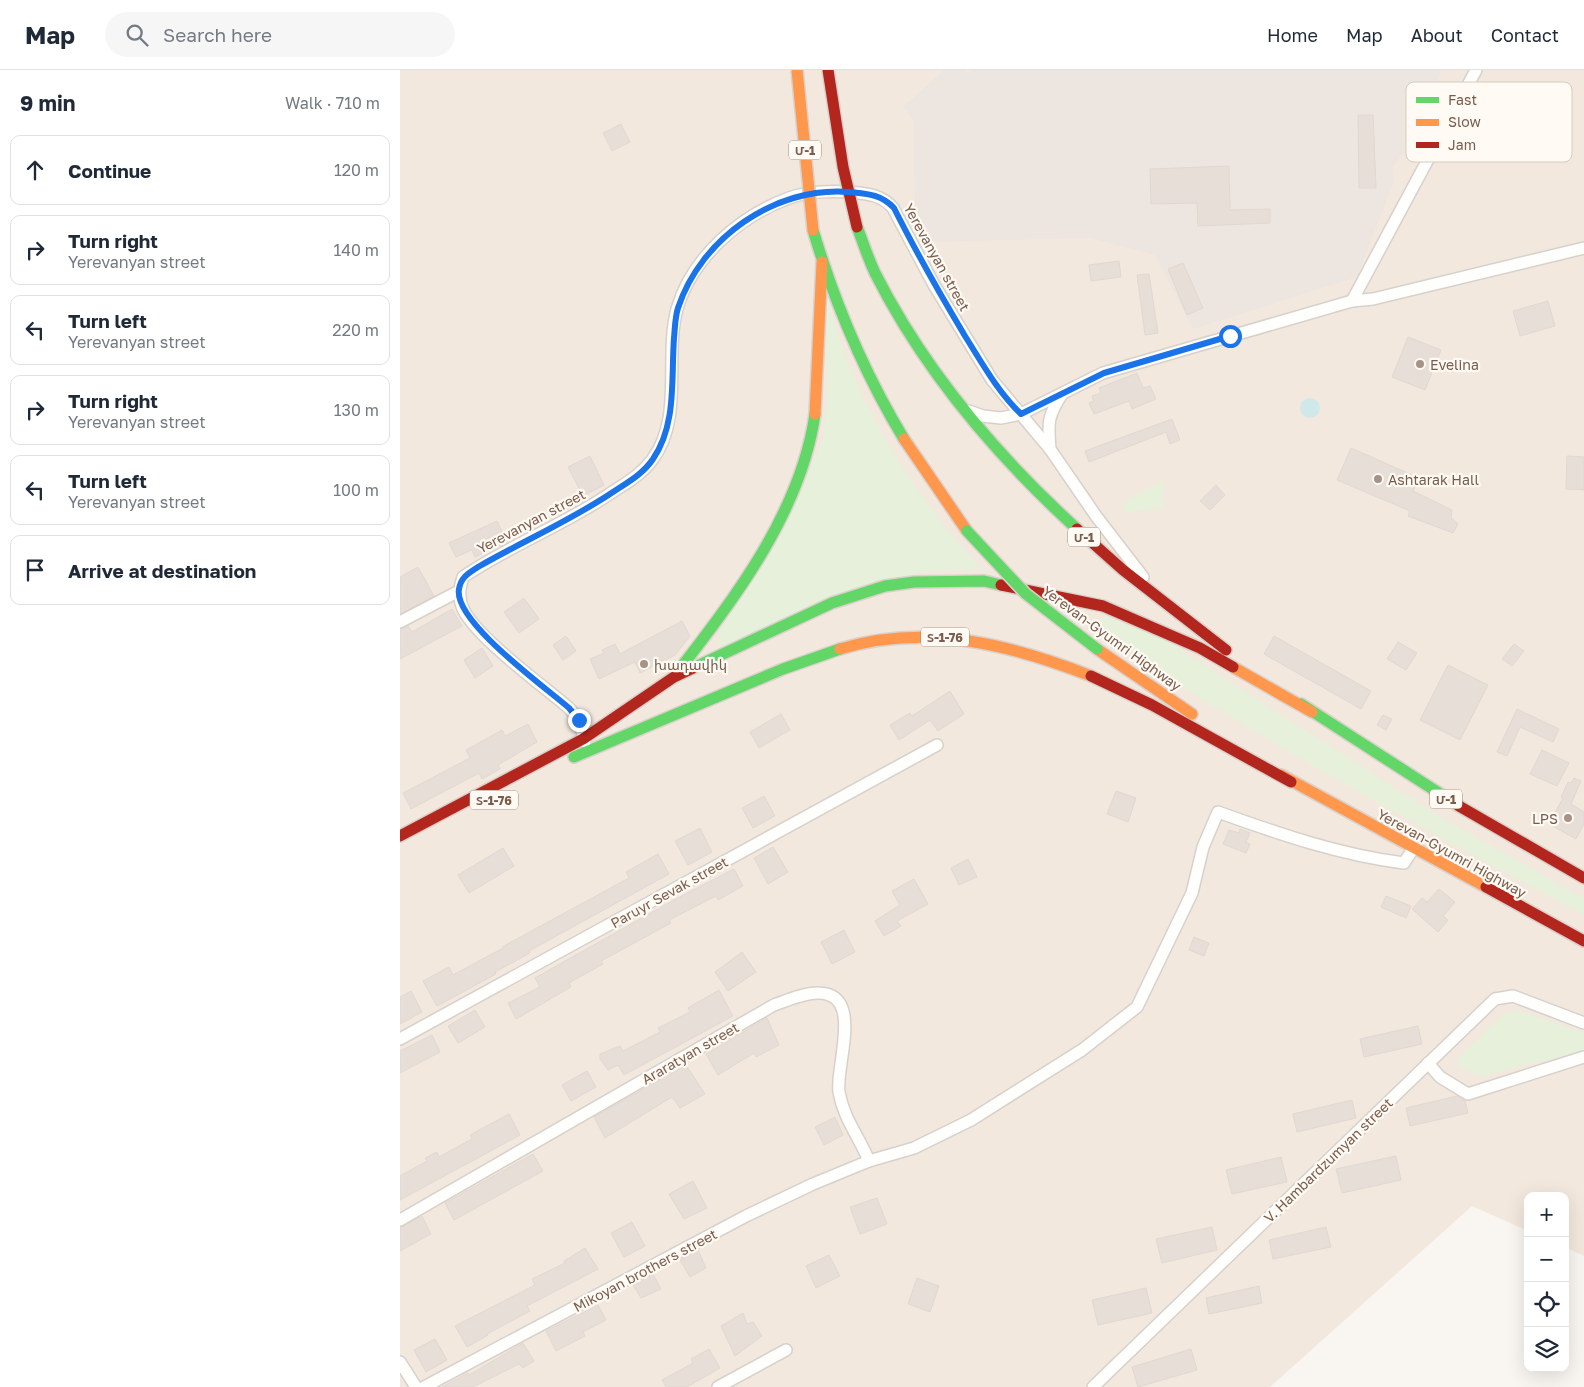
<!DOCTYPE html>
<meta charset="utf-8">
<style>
:root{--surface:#fff;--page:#f6f6f7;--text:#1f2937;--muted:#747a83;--line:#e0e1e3}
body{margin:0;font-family:"Golos Text","Noto Sans Armenian",sans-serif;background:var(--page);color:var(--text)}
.controls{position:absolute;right:15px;bottom:15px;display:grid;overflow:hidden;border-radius:10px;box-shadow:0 5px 20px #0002}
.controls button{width:45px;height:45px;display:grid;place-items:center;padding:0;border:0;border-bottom:1px solid var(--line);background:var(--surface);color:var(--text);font:25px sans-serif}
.stop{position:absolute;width:15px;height:15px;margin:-11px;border:4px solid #1a73e8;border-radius:50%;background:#fff}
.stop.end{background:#1a73e8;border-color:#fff;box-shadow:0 1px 5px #0008}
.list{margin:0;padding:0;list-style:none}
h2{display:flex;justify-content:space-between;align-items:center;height:65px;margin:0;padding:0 20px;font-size:21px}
h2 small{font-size:16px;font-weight:400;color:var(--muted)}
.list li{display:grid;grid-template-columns:32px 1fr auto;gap:15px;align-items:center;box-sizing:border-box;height:70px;margin:0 10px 10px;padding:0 10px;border:1px solid var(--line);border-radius:10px}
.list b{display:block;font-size:19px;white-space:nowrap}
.list p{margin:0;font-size:16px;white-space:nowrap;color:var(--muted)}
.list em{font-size:16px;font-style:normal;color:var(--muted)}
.icon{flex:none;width:28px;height:28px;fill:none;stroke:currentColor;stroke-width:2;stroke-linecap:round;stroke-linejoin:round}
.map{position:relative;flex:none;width:1184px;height:1317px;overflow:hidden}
header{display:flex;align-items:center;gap:30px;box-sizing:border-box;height:70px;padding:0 25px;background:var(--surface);border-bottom:1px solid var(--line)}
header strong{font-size:24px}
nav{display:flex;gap:28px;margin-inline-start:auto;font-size:18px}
.search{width:350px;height:45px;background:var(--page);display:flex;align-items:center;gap:12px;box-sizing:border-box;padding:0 18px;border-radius:28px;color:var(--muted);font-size:19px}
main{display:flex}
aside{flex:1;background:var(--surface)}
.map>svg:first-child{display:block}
</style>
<header>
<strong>Map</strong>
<div class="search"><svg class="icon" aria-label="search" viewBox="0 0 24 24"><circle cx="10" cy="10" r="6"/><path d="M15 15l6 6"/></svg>Search here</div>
<nav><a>Home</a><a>Map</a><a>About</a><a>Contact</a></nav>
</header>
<main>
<aside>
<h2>9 min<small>Walk · 710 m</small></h2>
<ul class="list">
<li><svg class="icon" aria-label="ahead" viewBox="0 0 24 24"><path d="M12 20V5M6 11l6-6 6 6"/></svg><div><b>Continue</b></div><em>120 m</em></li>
<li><svg class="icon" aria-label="right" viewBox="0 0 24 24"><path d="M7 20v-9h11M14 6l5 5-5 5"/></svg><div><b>Turn right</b><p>Yerevanyan street</p></div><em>140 m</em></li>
<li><svg class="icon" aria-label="left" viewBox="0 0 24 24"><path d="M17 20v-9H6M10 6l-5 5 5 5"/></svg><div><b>Turn left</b><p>Yerevanyan street</p></div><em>220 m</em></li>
<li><svg class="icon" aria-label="right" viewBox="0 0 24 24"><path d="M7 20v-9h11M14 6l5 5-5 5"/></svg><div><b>Turn right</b><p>Yerevanyan street</p></div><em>130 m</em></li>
<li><svg class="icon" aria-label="left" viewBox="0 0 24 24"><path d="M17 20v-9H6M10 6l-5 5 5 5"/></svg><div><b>Turn left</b><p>Yerevanyan street</p></div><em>100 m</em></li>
<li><svg class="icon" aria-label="arrive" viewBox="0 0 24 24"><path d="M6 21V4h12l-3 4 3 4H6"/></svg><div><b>Arrive at destination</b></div></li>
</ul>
</aside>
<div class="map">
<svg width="1184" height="1317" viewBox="0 0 1184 1317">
<rect width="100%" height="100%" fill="#f9f5f0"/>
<polygon fill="#f2e8de" points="0,0 1184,0 1184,1186 1165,1177 1165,1126 1128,1126 1128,1161 1072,1136 870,1317 0,1317"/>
<polygon fill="#ede5e0" points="544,0 564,0 568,2 574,0 1041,0 1030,47 992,98 994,111 957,207 793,259 755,185 690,168 528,172 516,158 513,49 503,37"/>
<g fill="#e7f0db">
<path d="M427,227C433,246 438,266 445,285C476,364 524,437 581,499L517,502L317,578L319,563L396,432L423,368L427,334Z"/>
<polygon points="764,411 763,438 725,442 723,435 729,428"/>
<path d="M705,546L762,568L1042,748L1184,828V845C1018,756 852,667 697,560L698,550Z"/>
<polygon points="1117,940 1184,963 1184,981 1082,1006 1059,997 1058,991 1060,986 1103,945"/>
</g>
<circle fill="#d0e8ea" cx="910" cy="338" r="10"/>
<g fill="#e6ded7" stroke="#e2d8d2">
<polygon points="958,45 973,45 976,118 959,118"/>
<polygon points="221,54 230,72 212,81 203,63"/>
<polygon points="829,96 830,140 870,139 870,153 798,156 797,133 751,134 750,99"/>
<polygon points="719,191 721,207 691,211 689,195"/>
<polygon points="783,193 803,238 787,245 768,199"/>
<polygon points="749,204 758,263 745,265 737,205"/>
<polygon points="1148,231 1155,256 1120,266 1113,241"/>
<polygon points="1008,267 1041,280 1025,320 992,307"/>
<polygon points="737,303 743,318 750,316 756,329 732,339 729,331 694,344 689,333 694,331 692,326 701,323 699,318"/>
<polygon points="772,349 780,370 770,374 766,362 689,392 685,381"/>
<polygon points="951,378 1019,408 1013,421 1052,440 1051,448 1058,454 1053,463 1008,446 1010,441 937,410"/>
<polygon points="190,386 204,415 183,426 168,397"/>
<polygon points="1167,386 1184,387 1184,420 1166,419"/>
<polygon points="816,415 825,425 810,440 800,431"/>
<polygon points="97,451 107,472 75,487 72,480 56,487 49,473"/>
<polygon points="18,497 34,526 0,544 0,507"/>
<polygon points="124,528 139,549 119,563 104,542"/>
<polygon points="52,539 62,556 0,589 0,559 8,556 12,562"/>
<polygon points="282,551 290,566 275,585 240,603 235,592 199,609 190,589 204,583 202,580 215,574 220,584"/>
<polygon points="166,566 176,581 163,590 153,575"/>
<polygon points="874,566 971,621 961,639 864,584"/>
<polygon points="998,572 1017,583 1006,600 987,589"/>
<polygon points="1114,574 1124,581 1112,596 1102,589"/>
<polygon points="82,578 93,596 75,608 64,590"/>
<polygon points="1048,595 1088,615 1060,670 1020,650"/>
<polygon points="550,621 564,644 538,661 530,650 499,670 490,655 510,643 512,646"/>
<polygon points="1117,639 1159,659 1153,672 1120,657 1107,686 1097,682"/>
<polygon points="381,644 390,660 359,678 350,662"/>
<polygon points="983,645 992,649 986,660 977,655"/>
<polygon points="128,654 137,672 98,695 100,699 82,709 79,703 11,739 3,723 70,688 66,680 102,660 105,666"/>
<polygon points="1142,680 1169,693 1157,716 1130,704"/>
<polygon points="1174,708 1181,711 1171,734 1184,742 1184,754 1176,769 1149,754 1163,728 1161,727 1168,712 1171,713"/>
<polygon points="716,721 736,728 728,752 707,744"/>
<polygon points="364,726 375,746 353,758 342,738"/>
<polygon points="300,758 312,782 288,795 275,771"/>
<polygon points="840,759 850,763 846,772 850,774 846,783 823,774 829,760 839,763"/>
<polygon points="373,777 388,802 368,814 354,788"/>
<polygon points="103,778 114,796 69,823 58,805"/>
<polygon points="258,784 269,804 129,881 130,883 95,902 96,904 37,936 23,911 49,897 53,905 103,878 102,877 229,808 226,802"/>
<polygon points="568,789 577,807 559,815 551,798"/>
<polygon points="334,799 343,816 318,830 316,826 269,850 271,853 201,891 203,894 169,913 171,917 116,949 108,933 140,917 135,908 272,831"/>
<polygon points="514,809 528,834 497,851 501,856 484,866 475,851 500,835 492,821"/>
<polygon points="1039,819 1055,832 1043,846 1048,850 1038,862 1012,839 1022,828 1027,832"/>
<polygon points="986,826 1011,836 1006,848 981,837"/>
<polygon points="444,860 455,882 432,894 421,872"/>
<polygon points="794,867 809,873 804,886 789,880"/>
<polygon points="342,882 356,902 328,921 315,902"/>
<polygon points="319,920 333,946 224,1005 218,995 208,1000 200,989 200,984 220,976 223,981 260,962 258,958 290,942 288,938"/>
<polygon points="11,921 22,942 0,954 0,927"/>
<polygon points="75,940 85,957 58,973 48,956"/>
<polygon points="367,948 379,975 356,987 354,983 318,1005 306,984"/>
<polygon points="1018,956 1022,974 964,987 960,969"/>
<polygon points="32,965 40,982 0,1003 0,981"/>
<polygon points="286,995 305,1024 280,1038 272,1027 205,1068 194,1047"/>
<polygon points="187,1001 196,1017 171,1031 162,1015"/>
<polygon points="1057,1026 1065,1031 1068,1043 1010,1056 1006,1038"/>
<polygon points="952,1030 956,1048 897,1062 893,1044"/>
<polygon points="109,1044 120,1065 0,1130 0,1106 27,1091 25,1088 37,1082 39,1087 72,1069 70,1065"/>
<polygon points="435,1047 443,1065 424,1075 415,1057"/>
<polygon points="133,1084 143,1101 54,1150 45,1133"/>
<polygon points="996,1086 1001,1110 942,1123 936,1099"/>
<polygon points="881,1087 887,1112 832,1124 826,1100"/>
<polygon points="293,1111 307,1138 284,1149 269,1124"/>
<polygon points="477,1128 487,1154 460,1164 450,1137"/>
<polygon points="22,1146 31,1164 0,1181 0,1158"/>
<polygon points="232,1152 245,1176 224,1187 211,1163"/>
<polygon points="812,1157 817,1180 762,1193 756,1169"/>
<polygon points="926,1157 931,1177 873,1189 869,1170"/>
<polygon points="185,1178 198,1199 127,1236 130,1241 87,1264 88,1265 67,1277 55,1256 135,1215 132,1209 165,1193 164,1191"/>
<polygon points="298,1180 306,1198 290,1207 280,1190"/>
<polygon points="429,1185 440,1206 416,1218 406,1196"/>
<polygon points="253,1204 261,1219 241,1228 233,1215"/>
<polygon points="517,1208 539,1216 530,1242 508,1234"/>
<polygon points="859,1216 862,1233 809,1244 806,1228"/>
<polygon points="746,1218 752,1243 698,1255 692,1230"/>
<polygon points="198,1235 206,1250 183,1262 185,1266 156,1281 146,1261"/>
<polygon points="343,1243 347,1254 353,1252 362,1266 335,1286 321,1256"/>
<polygon points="35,1269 47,1290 26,1302 14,1280"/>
<polygon points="123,1273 134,1291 123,1298 119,1294 73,1317 42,1317 68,1303 69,1305"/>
<polygon points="309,1279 320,1298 287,1317 266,1317 262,1310 293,1293 291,1289"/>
<polygon points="791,1279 797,1300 738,1317 732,1297"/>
</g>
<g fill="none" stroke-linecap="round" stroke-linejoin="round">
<g stroke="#d7d1cb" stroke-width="14">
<g id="street">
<polyline points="952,231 1076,0"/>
<polyline points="569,341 583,346 601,348 621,344 703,303 952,231 973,229 1184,178"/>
<path d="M650,379C648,353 647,347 662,324"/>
<polyline points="0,552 59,521"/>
<path d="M185,672L179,650L169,638C141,614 81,571 64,541C58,529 59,519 63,507C110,475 164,455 211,423C226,413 241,405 252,390C284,348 264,287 277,239C292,187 340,146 389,128C408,121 430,121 449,122C467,124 481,124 493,138L534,215L592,310L650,379L696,446L743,507"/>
<polyline points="0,969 537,675"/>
<polyline points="1028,993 1040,1007 1068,1024 1184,987"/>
<path d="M0,1150L374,935C388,930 404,923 418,923C465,923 435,996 439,1022C444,1050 459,1066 469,1091"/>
<polyline points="0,1292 16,1317"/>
<path d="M24,1317L346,1146L413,1114L469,1091L514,1078L571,1050L682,980L737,937L792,823L803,777L818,742C879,764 940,785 1004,793L1013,779"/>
<polyline points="318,1317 386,1280"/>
<polyline points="693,1317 1095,929 1113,926 1184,953"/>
</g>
</g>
<g stroke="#dad1cc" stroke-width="14">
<g id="fast">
<path d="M457,157C463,172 468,188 475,203C524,300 597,386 677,459"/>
<path d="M413,160C435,234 464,303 504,369"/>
<polyline points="293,598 432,533 485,516 514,512 584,511 601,515"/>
<path d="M276,604C335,528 401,442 415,344"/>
<polyline points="901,634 1059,736"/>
<polyline points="174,687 383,599 440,579"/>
</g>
</g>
<g stroke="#dad1cc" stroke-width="14">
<g id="slow">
<polyline points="415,344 422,192"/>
<polyline points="504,369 567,461"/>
<path d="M440,579C526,553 609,574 691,606"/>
<polyline points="697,579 792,644"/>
<polyline points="833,597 912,642"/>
<polyline points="881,705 1086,817"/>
</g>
</g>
<g stroke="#dad1cc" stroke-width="14">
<g id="jam">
<polyline points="677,459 723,500 826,580"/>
<polyline points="601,515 703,536 800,578 833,597"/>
<polyline points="691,606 752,635 891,712"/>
<polyline points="1059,736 1184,808"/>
<polyline points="0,766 183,669 274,607 293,598"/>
<polyline points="1086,817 1184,871"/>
</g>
</g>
<use href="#street" stroke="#fefefd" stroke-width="11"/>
<use href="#fast" stroke="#63d668" stroke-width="11"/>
<use href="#slow" stroke="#ff974d" stroke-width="11"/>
<use href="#jam" stroke="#b3261e" stroke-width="11"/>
<g stroke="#dad1cc" stroke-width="14" stroke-linecap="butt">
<polyline id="fast-bridge" points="567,461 626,524 697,579"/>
</g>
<g stroke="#dad1cc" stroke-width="14" stroke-linecap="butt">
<polyline id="slow-bridge" points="397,0 413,160"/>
</g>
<g stroke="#dad1cc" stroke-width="14" stroke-linecap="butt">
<polyline id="jam-bridge" points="428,0 443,97 457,157"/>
</g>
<use href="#fast-bridge" stroke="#63d668" stroke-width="11"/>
<use href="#slow-bridge" stroke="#ff974d" stroke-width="11"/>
<use href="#jam-bridge" stroke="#b3261e" stroke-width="11"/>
</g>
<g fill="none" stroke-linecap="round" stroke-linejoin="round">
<path stroke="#1a73e8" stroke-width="6" d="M179,650L169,638C145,617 53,551 59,519C61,507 69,503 78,497C123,471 170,451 213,422C228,412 243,404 253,389C277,354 271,308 274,268C275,258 275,247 278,238C301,168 375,116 449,122C467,124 481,124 494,138C516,182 540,224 565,266C582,293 598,322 621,344L704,303L830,266"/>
</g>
<g fill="#a69286" stroke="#fffaf3" stroke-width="2">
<circle cx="1020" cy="294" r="5"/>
<circle cx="978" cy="409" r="5"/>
<circle cx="244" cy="594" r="5"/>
<circle cx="1168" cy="748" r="5"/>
</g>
<g text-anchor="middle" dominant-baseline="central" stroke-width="4.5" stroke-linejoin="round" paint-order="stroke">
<g fill="#fffaf3" stroke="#a28b7f" stroke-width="1">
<rect x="389" y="70.5" width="32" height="19" rx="4"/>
<rect x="668" y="457.5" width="32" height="19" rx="4"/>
<rect x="521" y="557.5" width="48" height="19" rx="4"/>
<rect x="1030" y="719.5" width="32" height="19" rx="4"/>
<rect x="70" y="720.5" width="48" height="19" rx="4"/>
</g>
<g font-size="12" font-weight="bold" fill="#7a5c4d">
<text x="405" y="80">Մ-1</text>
<text x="684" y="467">Մ-1</text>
<text x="545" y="567">Տ-1-76</text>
<text x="1046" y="729">Մ-1</text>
<text x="94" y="730">Տ-1-76</text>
</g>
<g font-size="14" fill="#7a5c4d" stroke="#fffaf3">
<text transform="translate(537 187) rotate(61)">Yerevanyan street</text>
<text transform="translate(131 451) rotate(-28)">Yerevanyan street</text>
<text transform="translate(712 568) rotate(36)">Yerevan-Gyumri Highway</text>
<text transform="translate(1052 783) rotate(29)">Yerevan-Gyumri Highway</text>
<text transform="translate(269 822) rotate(-29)">Paruyr Sevak street</text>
<text transform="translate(290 983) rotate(-30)">Araratyan street</text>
<text transform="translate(928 1090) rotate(-44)">V. Hambardzumyan street</text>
<text transform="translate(245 1200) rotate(-28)">Mikoyan brothers street</text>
</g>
<g font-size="14" fill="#7a5c4d" stroke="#fffaf3" text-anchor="start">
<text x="1030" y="294">Evelina</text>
<text x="988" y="409">Ashtarak Hall</text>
<text x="254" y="594">խադավիկ</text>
<text x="1158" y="748" text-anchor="end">LPS</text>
</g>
</g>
<rect x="1006" y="12" width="166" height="80" rx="8" fill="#fffaf3" stroke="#d7cbc1" stroke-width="1"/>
<rect x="1016" y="27" width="23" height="6" fill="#63d668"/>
<rect x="1016" y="49" width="23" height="7" fill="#ff974d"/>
<rect x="1016" y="72" width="23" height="6" fill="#b3261e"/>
<g font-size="14" fill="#7a5c4d">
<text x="1048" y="35">Fast</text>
<text x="1048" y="57">Slow</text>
<text x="1048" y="80">Jam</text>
</g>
</svg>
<div class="controls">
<button>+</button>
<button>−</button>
<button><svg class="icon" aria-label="locate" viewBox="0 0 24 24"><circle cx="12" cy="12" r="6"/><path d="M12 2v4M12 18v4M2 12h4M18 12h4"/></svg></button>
<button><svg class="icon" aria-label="layers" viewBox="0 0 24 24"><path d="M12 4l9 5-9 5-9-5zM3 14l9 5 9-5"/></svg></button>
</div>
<div class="stop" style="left:830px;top:266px"></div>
<div class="stop end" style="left:179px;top:650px"></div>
</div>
</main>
